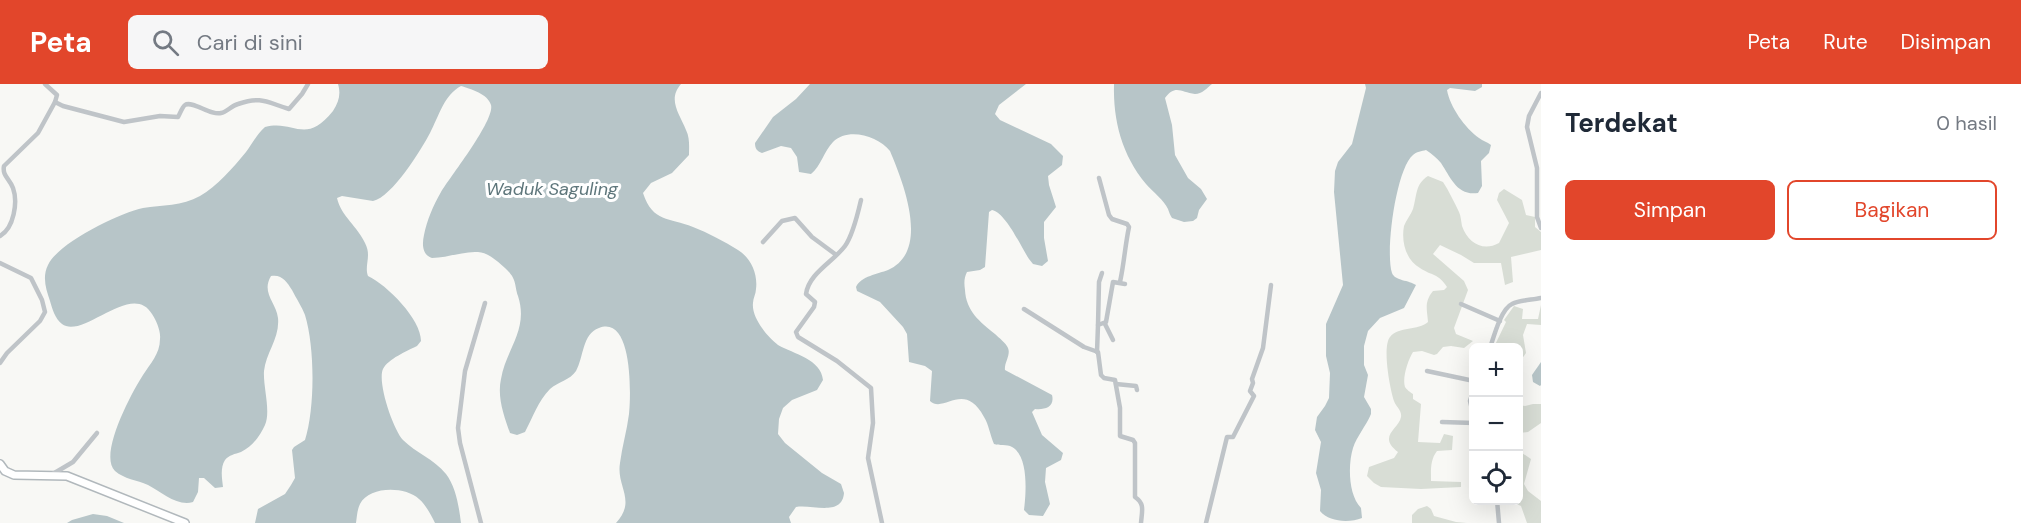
<!DOCTYPE html>
<html lang="id">
<meta charset="utf-8">
<style>
:root{--surface:#fff;--page:#f6f6f7;--text:#1f2937;--muted:#747a83;--line:#e0e1e3;--accent:#e2462b}
body{margin:0;font-family:"DM Sans",sans-serif;background:var(--page);color:var(--text)}
.controls{position:absolute;right:18px;bottom:18px;display:grid;overflow:hidden;border-radius:9px;box-shadow:0 6px 24px #0002}
.controls button{width:54px;height:54px;display:grid;place-items:center;padding:0;border:0;border-bottom:2px solid var(--line);background:var(--surface);color:var(--text);font:30px sans-serif}
.list{margin:0;padding:0;list-style:none}
h2{display:flex;justify-content:space-between;align-items:center;height:78px;margin:0;padding:0 24px;font-size:26px}
h2 small{font-size:20px;font-weight:400;color:var(--muted)}
.actions{display:flex;gap:12px;padding:18px 24px}
.actions a{flex:1;padding:14px 0;border:2px solid var(--accent);border-radius:9px;text-align:center;font-size:21px;color:var(--accent)}
.actions .main{background:var(--accent);color:#fff}
.icon{flex:none;width:33px;height:33px;fill:none;stroke:currentColor;stroke-width:2;stroke-linecap:round;stroke-linejoin:round}
.map{position:relative;flex:none;width:1541px;height:439px;overflow:hidden}
header{display:flex;align-items:center;gap:36px;box-sizing:border-box;height:84px;padding:0 30px;background:var(--accent);color:#fff}
header strong{font-size:28px}
nav{display:flex;gap:33px;margin-inline-start:auto;font-size:21px}
.search{width:420px;height:54px;background:var(--page);display:flex;align-items:center;gap:15px;box-sizing:border-box;padding:0 21px;border-radius:9px;color:var(--muted);font-size:22px}
main{display:flex}
aside{flex:1;background:var(--surface)}
.map>svg:first-child{display:block}
</style>
<header>
<strong>Peta</strong>
<div class="search"><svg class="icon" aria-label="search" viewBox="0 0 24 24"><circle cx="10" cy="10" r="6"/><path d="M15 15l6 6"/></svg>Cari di sini</div>
<nav><a>Peta</a><a>Rute</a><a>Disimpan</a></nav>
</header>
<main>
<div class="map">
<svg width="1541" height="439" viewBox="0 0 1541 439">
<rect width="100%" height="100%" fill="#f8f8f5"/>
<g fill="#d8ddd5">
<path d="M1428,92L1443,98C1449,107 1454,118 1459,128C1461,132 1461,137 1462,142C1468,159 1483,168 1499,159L1509,139L1497,116L1499,109L1504,105L1522,116L1526,131L1535,133V143L1541,148V166L1511,173L1513,198L1505,201L1501,179H1474L1461,171L1440,161L1433,170L1464,197L1468,206L1454,244L1456,250L1473,257L1464,264L1451,262L1443,263L1437,270L1434,271L1422,267L1413,268C1408,276 1402,294 1405,303C1406,305 1411,309 1413,310V315L1421,320L1418,358L1440,359L1444,350L1453,352L1452,366L1437,367C1430,376 1431,386 1431,397L1461,398V403L1421,405L1381,403L1374,399L1367,392L1369,383L1394,374L1398,368C1377,352 1399,345 1401,333C1402,326 1396,323 1394,317C1390,305 1382,263 1390,253C1399,242 1418,247 1428,238C1427,225 1424,218 1433,207L1444,206L1447,203C1438,189 1432,192 1420,184C1406,176 1401,158 1404,142C1406,136 1411,131 1413,125C1417,112 1415,100 1428,92Z"/>
<polygon points="1541,221 1541,241 1527,240 1523,251 1526,269 1519,279 1518,264 1494,263 1506,238 1504,236 1514,222 1523,225 1522,235 1538,235"/>
<polygon points="1533,320 1541,320 1541,339 1528,348 1519,349 1519,321 1525,322"/>
<polygon points="1519,367 1531,375 1524,400 1528,407 1541,417 1541,439 1527,439 1521,422 1510,417 1518,416"/>
<polygon points="1427,422 1431,425 1434,432 1456,438 1467,439 1412,439 1412,431 1418,425"/>
</g>
<g fill="#b7c5c8">
<path d="M338,0H681C667,16 680,30 686,46C690,54 689,63 689,71L672,89L651,99L643,109C653,139 669,133 693,143C708,149 724,157 738,166C751,174 758,190 756,205C756,210 753,214 753,219C752,228 757,237 762,244C766,250 773,257 778,261C794,270 821,275 823,296L817,306L792,316L783,324L779,335L778,350L785,359L822,389L841,400L844,409C842,433 812,420 796,423L789,433L791,439H616C637,416 616,403 620,379C622,363 627,346 629,330C631,311 633,231 599,244C582,250 584,273 576,287C570,296 558,298 550,305C538,317 533,333 525,348L517,351L510,349C504,332 497,313 501,295C506,265 529,246 518,212C514,199 517,195 505,184C497,177 489,169 478,168C463,167 447,174 432,174C422,171 422,160 424,151C427,136 433,122 441,108C450,93 495,36 491,21C488,10 471,5 461,2C444,11 439,32 430,49C421,66 392,113 373,117L342,112L337,114C341,132 358,143 365,159C372,172 364,181 368,192C387,201 421,235 421,257L417,262C407,267 388,275 383,285C377,298 393,345 403,356C416,369 434,375 446,390C456,403 459,423 461,439H435C431,431 426,421 419,415C405,402 369,402 360,420C357,426 357,433 356,439H255L258,425L285,410L291,401L295,394L292,366L294,363L305,356C315,324 315,264 305,231C302,223 296,214 292,206C287,198 282,190 271,192C261,209 276,218 278,234C280,254 266,268 264,287C263,303 271,327 265,341C260,352 252,363 241,368C235,370 229,371 225,376C220,384 222,394 223,403L215,404L204,394H199L198,408L193,418C178,423 161,408 148,401C137,396 124,395 115,387C98,371 132,308 143,291C150,280 160,270 160,255C161,247 156,236 152,230C132,196 83,256 62,240C55,235 52,224 50,217C46,205 42,193 48,181C58,159 119,129 143,124C162,121 182,122 200,112C217,102 233,84 246,68C252,60 257,50 265,43C294,35 305,62 333,27C339,18 341,10 338,0Z"/>
<path d="M810,0H1026L999,21L995,30L1000,36L1051,60L1063,72L1062,81L1048,92L1049,101L1056,123L1044,138V154L1048,177L1042,182L1033,180L1029,175C1021,163 1006,129 992,126L989,128L985,183L980,186L967,188C964,194 964,199 965,206C966,227 980,238 995,250C999,254 1006,259 1008,264C1011,271 1004,279 1005,286L1052,311C1055,323 1045,326 1035,325L1032,328L1042,351L1063,369L1061,376L1046,384L1045,398L1050,420L1043,432L1029,431L1024,426C1026,410 1029,372 1012,363C1007,360 999,362 994,360C990,351 989,341 984,333C964,296 944,330 930,317L932,287L925,282L909,278L907,250L903,243L880,218L857,207L856,203C861,192 878,190 888,186C931,167 903,98 890,67C878,52 848,43 833,58C824,67 821,82 811,90L799,88L797,73L791,64L781,62L762,69C757,67 755,65 755,59L773,33L796,15Z"/>
<path d="M1114,0H1212C1207,4 1202,10 1195,10C1181,8 1175,0 1165,14L1172,41L1175,71L1188,94L1201,105L1207,115L1199,126L1197,134L1193,137L1184,138L1172,134C1170,131 1169,128 1168,125C1164,116 1153,108 1146,100C1122,71 1113,37 1114,0Z"/>
<path d="M1365,0H1482V3L1475,7L1450,4L1447,6C1450,23 1465,44 1479,54C1483,57 1487,58 1491,61L1489,69L1481,77L1482,102L1478,109C1457,112 1451,94 1441,79C1437,74 1432,70 1426,66C1422,67 1416,68 1413,71C1396,85 1385,168 1392,189C1395,197 1409,196 1416,201L1404,224L1380,234L1368,247L1364,262V281L1368,291L1364,313L1371,325V330C1366,342 1357,352 1353,364C1348,380 1348,411 1361,424L1362,434C1349,439 1329,438 1320,427L1321,406L1316,389L1321,358L1315,346L1317,333L1325,322L1329,314L1330,289L1326,272V240L1343,201L1334,108L1335,87L1338,78L1352,60L1366,4Z"/>
<polygon points="1541,278 1541,301 1540,302 1533,298 1532,291"/>
<polygon points="93,430 107,432 124,439 67,439 72,436"/>
</g>
<g fill="none" stroke-linecap="round" stroke-linejoin="round">
<g stroke="#b1b8bc" stroke-width="10">
<polyline id="secondary" points="0,380 5,387 14,391 67,392 185,439"/>
</g>
<g stroke="#bfc4c8" stroke-width="4.5">
<polyline points="45,0 57,11 55,18"/>
<polyline points="1541,9 1529,32 1527,43 1537,84 1537,133 1541,144"/>
<path d="M1099,94L1109,131L1112,135L1127,140L1129,143C1125,162 1124,180 1120,198"/>
<path d="M861,116C858,129 853,151 845,162C833,178 809,189 806,210L815,218L814,223L796,248L798,253L837,277L871,304L873,339L868,374L882,439"/>
<path d="M0,152C14,144 18,118 13,104C10,95 2,92 4,82L38,49L55,18L63,22L124,38L160,32L178,33C180,30 182,23 185,21C192,16 211,32 221,29C227,28 231,22 238,20C262,12 266,18 289,25L302,10L308,0"/>
<polyline points="763,158 782,137 795,134 812,153 835,170"/>
<polyline points="0,179 31,194 42,216 45,228 40,237 7,269 0,279"/>
<polyline points="1461,220 1500,237"/>
<path d="M1024,225L1084,263L1098,268L1101,291L1104,294L1115,296L1120,324V352L1133,356L1135,359V413C1145,420 1142,426 1141,439"/>
<polyline points="1105,240 1113,256"/>
<polyline points="1098,241 1099,198 1102,189"/>
<path d="M1490,264C1494,252 1501,225 1512,220C1520,216 1532,216 1541,214"/>
<polyline points="1097,268 1098,241 1106,238 1113,198 1125,200"/>
<polyline points="1427,287 1474,297"/>
<polyline points="1116,300 1136,302 1137,306"/>
<polyline points="1474,304 1470,317 1474,334"/>
<polyline points="1442,338 1474,339"/>
<polyline points="51,391 73,378 97,349"/>
<polyline points="1497,416 1499,439"/>
<polyline points="481,439 460,359 458,344 465,287 485,219"/>
<polyline points="1206,439 1227,353 1233,353 1254,312 1250,307 1253,299 1252,295 1263,264 1271,201"/>
</g>
<use href="#secondary" stroke="#fff" stroke-width="7"/>
</g>
<g text-anchor="middle" dominant-baseline="central" stroke-width="6" stroke-linejoin="round" paint-order="stroke">
<g font-size="18" font-style="italic" fill="#5e767b" stroke="#fff">
<text x="552" y="105">Waduk Saguling</text>
</g>
</g>
</svg>
<div class="controls">
<button>+</button>
<button>−</button>
<button><svg class="icon" aria-label="locate" viewBox="0 0 24 24"><circle cx="12" cy="12" r="6"/><path d="M12 2v4M12 18v4M2 12h4M18 12h4"/></svg></button>
</div>
</div>
<aside>
<h2>Terdekat<small>0 hasil</small></h2>
<ul class="list">
</ul>
<div class="actions"><a class="main">Simpan</a><a>Bagikan</a></div>
</aside>
</main>
